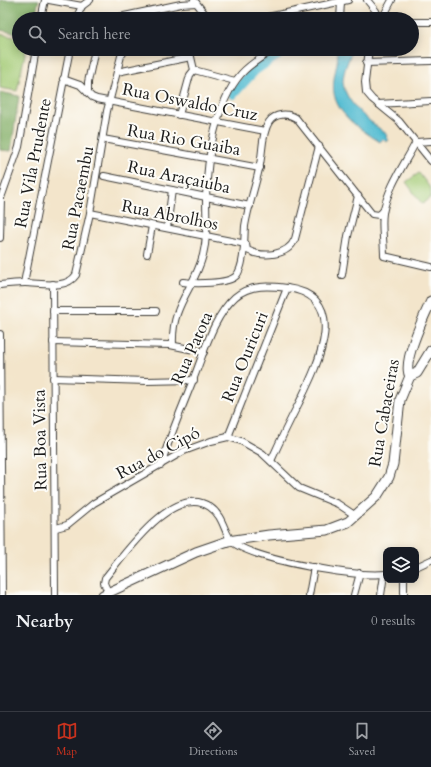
<!DOCTYPE html>
<meta charset="utf-8">
<style>
:root{--surface:#171b24;--page:#20242c;--text:#f1f3f6;--muted:#9ea1a6;--line:#363941;--accent:#c8321e}
body{margin:0;font-family:Cardo,serif;background:var(--page);color:var(--text)}
.controls{position:absolute;right:12px;bottom:12px;display:grid;overflow:hidden;border-radius:8px;box-shadow:0 2px 10px #0003}
.controls button{width:36px;height:36px;display:grid;place-items:center;padding:0;border:0;border-bottom:1px solid var(--line);background:var(--surface);color:var(--text);font:20px sans-serif}
.list{margin:0;padding:0;list-style:none}
h2{display:flex;justify-content:space-between;align-items:center;height:52px;margin:0;padding:0 16px;font-size:17px}
h2 small{font-size:13px;font-weight:400;color:var(--muted)}
.icon{flex:none;width:22px;height:22px;fill:none;stroke:currentColor;stroke-width:2;stroke-linecap:round;stroke-linejoin:round}
.map{position:relative;flex:none;width:431px;height:595px;overflow:hidden}
.search{position:absolute;background:var(--surface);box-shadow:0 2px 10px #0003;left:12px;right:12px;top:12px;height:44px;display:flex;align-items:center;gap:10px;box-sizing:border-box;padding:0 14px;border-radius:22px;color:var(--muted);font-size:15px}
.sheet{height:116px;background:var(--surface)}
nav{display:flex;justify-content:space-around;align-items:center;box-sizing:border-box;height:56px;border-top:1px solid var(--line);background:var(--surface);font-size:11px;color:var(--muted)}
nav a{display:grid;justify-items:center;gap:2px}
nav .on{color:var(--accent)}
.map>svg:first-child{display:block}
</style>
<div class="map">
<svg width="431" height="595" viewBox="0 0 431 595">
<rect width="100%" height="100%" fill="#fdfcf7"/>
<filter id="ink" filterUnits="userSpaceOnUse"><feTurbulence type="fractalNoise" baseFrequency=".025" numOctaves="2"/><feDisplacementMap in="SourceGraphic" scale="8" xChannelSelector="R" yChannelSelector="G"/><feConvolveMatrix kernelMatrix="1 2 1 2 8 2 1 2 1" color-interpolation-filters="sRGB"/></filter>
<filter id="wash" filterUnits="userSpaceOnUse"><feTurbulence type="fractalNoise" baseFrequency=".012" numOctaves="4" result="noise"/><feDisplacementMap in="SourceGraphic" scale="16" xChannelSelector="R" yChannelSelector="G"/><feGaussianBlur stdDeviation="0.9" result="paint"/><feColorMatrix in="noise" values="0 0 0 0 0 0 0 0 0 0 0 0 0 0 0 0 0 1.4 0 .05"/><feComposite in="paint" operator="in"/></filter>
<g filter="url(#wash)">
<rect width="100%" height="100%" fill="#f3e5cb"/>
<g fill="#a3ca74" stroke="#607348">
<polygon points="0,34 19,38 19,49 26,49 17,91 0,88"/>
<polygon points="419,173 431,189 431,197 422,204 406,182"/>
</g>
<g fill="#82ae66" stroke="#4f6541">
<polygon points="0,0 39,0 34,19 19,19 19,34 0,30"/>
<polygon points="0,92 19,96 11,151 0,150"/>
</g>
<path fill="#53bcd1" stroke="#386c76" d="M336,49H353C349,59 343,71 343,82C345,104 372,123 388,135L386,137L389,140L386,142L383,139L380,142C357,127 329,111 334,79C335,69 340,59 336,49Z"/>
<g fill="none" stroke-linecap="round" stroke-linejoin="round">
<polyline stroke="#53bcd1" stroke-width="10" points="233,94 255,70 287,49"/>
</g>
</g>
<g filter="url(#ink)">
<g fill="none" stroke-linecap="round" stroke-linejoin="round">
<g stroke="#3c3a36" stroke-width="8">
<g id="street">
<polyline points="49,0 82,6"/>
<polyline points="194,0 209,19"/>
<polyline points="367,0 376,11 379,19"/>
<polyline points="41,19 45,0"/>
<polyline points="76,19 82,6 90,0"/>
<polyline points="110,19 181,4 196,3"/>
<polyline points="258,19 348,0"/>
<polyline points="340,19 341,2"/>
<polyline points="382,19 392,0"/>
<polyline points="412,22 431,22"/>
<polyline points="369,49 365,82 366,92 372,99 399,121 431,161"/>
<polyline points="366,63 431,61"/>
<polyline points="194,70 235,81"/>
<polyline points="117,72 191,57 194,70 190,75 179,115"/>
<polyline points="63,79 80,85 92,97 97,99 265,131"/>
<polyline points="88,93 88,82 95,49"/>
<polyline points="378,104 431,101"/>
<polyline points="103,139 260,168"/>
<path d="M431,141L416,142C404,165 388,187 383,213C381,227 384,242 384,256L431,267"/>
<polyline points="104,176 250,206"/>
<path d="M90,213L246,244L247,250C263,258 288,256 295,239L319,146"/>
<polyline points="167,228 172,190"/>
<polyline points="0,238 1,198 19,147 36,49"/>
<polyline points="147,254 152,226"/>
<polyline points="342,275 348,236 358,196"/>
<path d="M183,282C194,284 228,284 236,276C245,266 244,238 245,226C248,207 255,188 259,169C263,155 261,134 269,122C275,113 288,113 296,118L372,214L379,215L383,211"/>
<polyline points="24,283 70,49"/>
<polyline points="53,284 55,595"/>
<path d="M0,285C8,284 17,283 25,283C41,283 66,290 76,275L90,213L107,111L121,56L126,49"/>
<polyline points="53,311 156,311"/>
<polyline points="0,334 2,595"/>
<polyline points="53,342 170,345 204,352"/>
<path d="M173,345C171,304 194,290 203,255C208,235 206,217 206,198C207,159 215,104 241,74C250,64 263,56 275,49"/>
<polyline points="53,378 147,381 194,380"/>
<polyline points="228,437 287,288"/>
<path d="M161,465C170,435 182,408 193,380C204,353 213,317 235,297C250,284 270,286 287,288C353,297 316,368 299,403C289,422 280,441 271,461"/>
<polyline points="56,528 67,525 94,503 184,451 211,441 228,437 241,441 262,453 299,488 338,504 356,516"/>
<polyline points="416,567 431,560"/>
<path d="M108,592L104,583L105,578C124,555 174,482 210,507C225,517 224,537 235,544C262,561 353,577 386,574"/>
<polyline points="309,595 314,567"/>
<polyline points="354,595 360,573"/>
<polyline points="381,595 384,575"/>
<polyline points="404,595 404,580"/>
</g>
</g>
<g stroke="#3c3a36" stroke-width="11">
<g id="secondary">
<polyline points="410,376 417,373 431,350"/>
<path d="M103,595L196,552L228,541L269,535L327,530L348,522L377,496L389,477L393,464L400,400L410,376C401,364 425,314 431,301"/>
</g>
</g>
<use href="#street" stroke="#fff" stroke-width="6"/>
<use href="#secondary" stroke="#fff" stroke-width="9"/>
</g>
</g>
<g text-anchor="middle" dominant-baseline="central" stroke-width="4" stroke-linejoin="round" paint-order="stroke">
<g font-size="17" fill="#1c1c1c" stroke="#fdfcf7">
<text transform="translate(190 102) rotate(11)">Rua Oswaldo Cruz</text>
<text transform="translate(184 140) rotate(10)">Rua Rio Guaiba</text>
<text transform="translate(33 163) rotate(-79)">Rua Vila Prudente</text>
<text transform="translate(179 177) rotate(12)">Rua Araçaiuba</text>
<text transform="translate(78 198) rotate(-79)">Rua Pacaembu</text>
<text transform="translate(170 215) rotate(11)">Rua Abrolhos</text>
<text transform="translate(192 348) rotate(-66)">Rua Patota</text>
<text transform="translate(245 357) rotate(-68)">Rua Ouricuri</text>
<text transform="translate(384 413) rotate(-80)">Rua Cabaceiras</text>
<text transform="translate(40 440) rotate(-91)">Rua Boa Vista</text>
<text transform="translate(158 453) rotate(-28)">Rua do Cipó</text>
</g>
</g>
</svg>
<div class="controls">
<button><svg class="icon" aria-label="layers" viewBox="0 0 24 24"><path d="M12 4l9 5-9 5-9-5zM3 14l9 5 9-5"/></svg></button>
</div>
<div class="search"><svg class="icon" aria-label="search" viewBox="0 0 24 24"><circle cx="10" cy="10" r="6"/><path d="M15 15l6 6"/></svg>Search here</div>
</div>
<section class="sheet">
<h2>Nearby<small>0 results</small></h2>
<ul class="list">
</ul>
</section>
<nav>
<a class="on"><svg class="icon" aria-label="map" viewBox="0 0 24 24"><path d="M3 6l6-2 6 2 6-2v14l-6 2-6-2-6 2zM9 4v14M15 6v14"/></svg>Map</a>
<a><svg class="icon" aria-label="directions" viewBox="0 0 24 24"><path d="M12 3l9 9-9 9-9-9zM9 14v-3h6M13 9l2 2-2 2"/></svg>Directions</a>
<a><svg class="icon" aria-label="saved" viewBox="0 0 24 24"><path d="M7 4h10v16l-5-4-5 4z"/></svg>Saved</a>
</nav>
